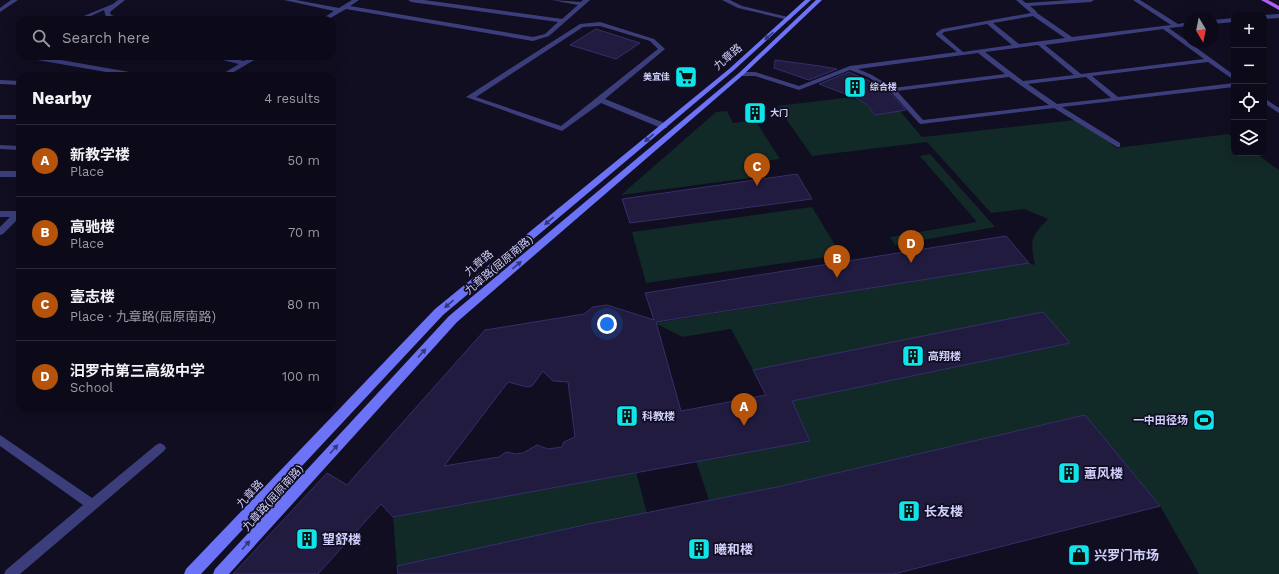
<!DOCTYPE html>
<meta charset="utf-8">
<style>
:root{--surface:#0c0a18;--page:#1a1825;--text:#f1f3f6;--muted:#9a9aa2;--line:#2c2b37;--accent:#b45309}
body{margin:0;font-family:"Work Sans","Noto Sans SC",sans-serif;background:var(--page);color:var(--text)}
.controls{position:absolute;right:12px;top:12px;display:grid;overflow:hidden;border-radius:8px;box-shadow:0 4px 16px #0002}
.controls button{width:36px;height:36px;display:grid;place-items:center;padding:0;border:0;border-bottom:1px solid var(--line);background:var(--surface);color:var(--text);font:20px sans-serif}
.compass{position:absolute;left:1183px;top:12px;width:36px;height:36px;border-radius:50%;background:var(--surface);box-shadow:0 4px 16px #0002;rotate:170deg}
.you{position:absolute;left:607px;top:324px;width:14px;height:14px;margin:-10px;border:3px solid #fff;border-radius:50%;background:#1a73e8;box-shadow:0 0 0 6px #1a73e833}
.badge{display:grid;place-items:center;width:26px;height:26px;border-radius:50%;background:var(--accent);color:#fff;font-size:13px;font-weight:700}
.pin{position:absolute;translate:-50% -33px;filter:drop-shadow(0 1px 2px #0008)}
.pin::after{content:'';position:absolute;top:21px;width:14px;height:12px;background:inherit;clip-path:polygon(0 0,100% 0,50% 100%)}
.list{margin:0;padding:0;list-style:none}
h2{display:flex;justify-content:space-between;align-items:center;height:52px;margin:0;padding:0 16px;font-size:17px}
h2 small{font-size:13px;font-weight:400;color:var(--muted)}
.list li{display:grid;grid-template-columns:26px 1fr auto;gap:12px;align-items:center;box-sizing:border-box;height:72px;padding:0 16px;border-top:1px solid var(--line)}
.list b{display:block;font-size:15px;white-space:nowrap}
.list p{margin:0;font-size:13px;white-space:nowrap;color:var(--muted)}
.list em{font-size:13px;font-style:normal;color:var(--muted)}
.icon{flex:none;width:22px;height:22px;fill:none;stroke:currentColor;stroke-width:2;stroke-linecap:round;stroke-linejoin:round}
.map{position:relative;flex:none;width:1279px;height:574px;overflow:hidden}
.search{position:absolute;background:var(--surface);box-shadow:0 4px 16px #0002;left:16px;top:16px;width:320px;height:44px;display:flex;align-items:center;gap:10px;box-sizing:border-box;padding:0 14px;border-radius:12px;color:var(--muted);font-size:15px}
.panel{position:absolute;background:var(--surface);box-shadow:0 4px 16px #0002;left:16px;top:72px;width:320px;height:340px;border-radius:12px}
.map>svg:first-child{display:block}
</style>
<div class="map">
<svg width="1279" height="574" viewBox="0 0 1279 574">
<rect width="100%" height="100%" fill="#100e20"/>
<g fill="#112927">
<path d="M844,98C860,98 865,103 875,115L900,111L922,137L1075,120L1097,133L1116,148L1228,134L1234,138V153H1255L1279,170V574H1199L1160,506L1085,415L777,487L709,500L696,461L810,440L792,401L1069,343L1043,312L753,370L731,329L682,337L655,323L1029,263L1035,265C1030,241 1030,237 1048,219L1024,209L991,213L927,142L812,156L777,106Z"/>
<polygon points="727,111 733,123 755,120 780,159 743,164 750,178 621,195 716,112"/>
<polygon points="930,154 995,227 895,245 890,237 977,222 920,156"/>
<polygon points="812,207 841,255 646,283 632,232"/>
<polygon points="636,472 647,513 397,567 393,517"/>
</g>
<g fill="#201b3f" stroke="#362f6a" fill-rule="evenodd">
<polygon points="596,29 640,43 616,59 570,45"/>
<polygon points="775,60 820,66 837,69 809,80 774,68"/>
<polygon points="849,72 874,83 889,92 906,110 875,115 867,105 856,98 819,84"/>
<polygon points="797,174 812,199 630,223 622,199"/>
<path d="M1006,236L1029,263L656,322L681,411L766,395L753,370L1043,312L1070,343L792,401L810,441L393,517L381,504L318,574H233L327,473L347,485L485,330L584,314L593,307L607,305L654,320L645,293ZM543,371L553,381L568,382L575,437L564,442L562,447L548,449L537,445L523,453L516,454L506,452L499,457L444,466L508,382L527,387L532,386Z"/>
<polygon points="1085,415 1160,506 894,574 398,574 397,566 589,524 777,487"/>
</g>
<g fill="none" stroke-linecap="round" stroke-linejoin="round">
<g fill="#3c3e7c" fill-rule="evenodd">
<polygon points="11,0 18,0 0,12 0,8"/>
<path d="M1016,0H1022L1026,3L1070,0H1094L1091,2L1030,6L1036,11L1037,13L1072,37L1171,25L1133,0H1140L1178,24L1189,22V26L1169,28L1234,75V80L1208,62L1092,76L1118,97L1234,83V87L1062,107L1120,143V147H1117L1054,108L921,124L919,123L890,91L868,77L850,70L799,90L755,76H741L738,74L741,72H755L799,86L850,66L957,52L936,35V33L942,29L1031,13ZM1033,16L1065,38L1019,44L993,23ZM987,24L1012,45L963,52L942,34L944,32ZM1163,29L1204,59L1081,74L1045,45ZM1038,45L1074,75L1023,81L985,52ZM978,53L1005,74L893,88L872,75L858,69ZM1009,77L1049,105L923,120L897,91ZM1086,77L1111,98L1057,104L1028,84Z"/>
<polygon points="1279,14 1279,18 1264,19 1264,15"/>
<polygon points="1234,18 1234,22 1213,24 1213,20"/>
<polygon points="1264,98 1279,108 1279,113 1264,103"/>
<polygon points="0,435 92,498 156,445 160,443 164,445 166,448 164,451 20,574 4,574 6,570 83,505 0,446"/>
</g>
<g fill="#3c3e7c" fill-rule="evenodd">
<polygon points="118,0 125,0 110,12 111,15 128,20 117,20 106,17 104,10 82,20 74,20 113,4"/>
<polygon points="284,0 296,0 339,8 352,0 359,0 350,6 533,37 545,34 558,22 411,2 408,0 424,0 562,19 578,5 552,0 581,2 583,0 590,0 549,36 533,41 346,9 327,20 320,20 334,11"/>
<polygon points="722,0 730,0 742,6 792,18 789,20 738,8"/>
<path d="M600,22L654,39L665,49L605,99L667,124V128H661L601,103L562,131L466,97L580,24ZM600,26L650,41L658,49L561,126L476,97L583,27Z"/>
<polygon points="23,56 38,56 141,74 144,76 129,76 26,58"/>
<polygon points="206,56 219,56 244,61 253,56 261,56 227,76 219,76 239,64"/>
<polygon points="0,80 20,81 20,85 0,84"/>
<rect x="0" y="115" width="20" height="4"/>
<polygon points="0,145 20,146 20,150 0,149"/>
<rect x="0" y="171" width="20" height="6"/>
<polygon points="20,209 20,217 3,234 0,235 0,227 10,217 0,217 0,211 16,211"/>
</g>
<g fill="#6c73f6" fill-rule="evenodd">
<polygon points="805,0 811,0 733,71 443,315 201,574 184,574 186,569 435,309 729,69"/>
<polygon points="816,0 822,0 743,75 457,322 229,574 213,574 215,569 449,316 739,73"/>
</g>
<polygon fill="#b15df5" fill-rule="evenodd" points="1261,0 1268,0 1279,6 1279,10"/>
</g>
<defs><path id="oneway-solid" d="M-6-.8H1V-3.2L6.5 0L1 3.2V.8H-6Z"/></defs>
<g fill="#353676">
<use href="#oneway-solid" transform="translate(769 36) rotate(138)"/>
<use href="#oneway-solid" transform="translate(649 138) rotate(140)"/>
<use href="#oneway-solid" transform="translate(549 221) rotate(140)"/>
<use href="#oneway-solid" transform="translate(517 265) rotate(-40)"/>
<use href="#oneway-solid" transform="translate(449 304) rotate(140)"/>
<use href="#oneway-solid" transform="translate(422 353) rotate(-48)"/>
<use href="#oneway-solid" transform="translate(334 449) rotate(-48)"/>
<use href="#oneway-solid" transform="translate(246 545) rotate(-48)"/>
</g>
<defs>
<g id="supermarket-square" transform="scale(1.15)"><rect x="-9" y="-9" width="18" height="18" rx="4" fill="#0ee4e9" stroke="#100e20"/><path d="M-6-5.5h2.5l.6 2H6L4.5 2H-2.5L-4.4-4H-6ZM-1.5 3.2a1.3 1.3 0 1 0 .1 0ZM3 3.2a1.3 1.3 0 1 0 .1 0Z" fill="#111"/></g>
<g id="building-square" transform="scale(1.15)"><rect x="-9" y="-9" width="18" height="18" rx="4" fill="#0ee4e9" stroke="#100e20"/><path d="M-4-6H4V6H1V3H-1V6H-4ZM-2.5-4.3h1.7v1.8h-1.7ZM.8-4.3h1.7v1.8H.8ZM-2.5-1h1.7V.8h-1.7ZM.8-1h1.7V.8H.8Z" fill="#111"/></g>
<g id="stadium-square" transform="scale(1.15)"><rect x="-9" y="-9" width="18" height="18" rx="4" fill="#0ee4e9" stroke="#100e20"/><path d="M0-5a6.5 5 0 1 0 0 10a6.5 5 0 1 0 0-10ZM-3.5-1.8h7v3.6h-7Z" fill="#111"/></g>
<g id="shop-square" transform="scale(1.15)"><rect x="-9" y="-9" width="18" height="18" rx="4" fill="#0ee4e9" stroke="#100e20"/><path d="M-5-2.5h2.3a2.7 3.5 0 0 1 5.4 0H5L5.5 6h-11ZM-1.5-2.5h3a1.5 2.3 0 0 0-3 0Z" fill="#111"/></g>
</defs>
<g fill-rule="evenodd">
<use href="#supermarket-square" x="686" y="77"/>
<use href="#building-square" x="855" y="87"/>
<use href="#building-square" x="755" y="113"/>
<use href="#building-square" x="913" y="356"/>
<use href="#building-square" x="627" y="416"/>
<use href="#stadium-square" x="1204" y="420"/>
<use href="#building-square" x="1069" y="473"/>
<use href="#building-square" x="909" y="511"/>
<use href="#building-square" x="307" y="539"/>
<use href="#building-square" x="699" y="549"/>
<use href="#shop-square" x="1079" y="555"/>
</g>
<g text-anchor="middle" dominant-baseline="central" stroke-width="3.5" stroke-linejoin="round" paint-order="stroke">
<g font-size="9" font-weight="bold" fill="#d1cffc" stroke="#100e20" text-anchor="start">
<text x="670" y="77" text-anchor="end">美宜佳</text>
<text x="870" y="87">综合楼</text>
<text x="770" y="113">大门</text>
</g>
<g font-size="11" fill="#d1cffc" stroke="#100e20">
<text transform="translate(728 57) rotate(-41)">九章路</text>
<text transform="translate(479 263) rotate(-40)">九章路</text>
<text transform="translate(499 265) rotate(-40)">九章路(屈原南路)</text>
<text transform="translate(250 494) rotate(-47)">九章路</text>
<text transform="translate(273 498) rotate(-48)">九章路(屈原南路)</text>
</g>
<g font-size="11" font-weight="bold" fill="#d1cffc" stroke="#100e20" text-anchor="start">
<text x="928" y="356">高翔楼</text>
<text x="642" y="416">科教楼</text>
<text x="1188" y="420" text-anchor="end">一中田径场</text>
</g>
<g font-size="13" font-weight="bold" fill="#d1cffc" stroke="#100e20" text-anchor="start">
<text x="1084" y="473">蕙风楼</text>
<text x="924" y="511">长友楼</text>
<text x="322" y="539">望舒楼</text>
<text x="714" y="549">曦和楼</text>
<text x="1094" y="555">兴罗门市场</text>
</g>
</g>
</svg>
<div class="controls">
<button>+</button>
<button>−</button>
<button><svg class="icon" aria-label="locate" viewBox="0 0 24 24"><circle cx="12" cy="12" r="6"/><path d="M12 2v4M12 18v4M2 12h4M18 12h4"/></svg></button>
<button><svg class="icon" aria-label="layers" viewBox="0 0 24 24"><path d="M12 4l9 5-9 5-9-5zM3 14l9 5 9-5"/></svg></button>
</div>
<svg class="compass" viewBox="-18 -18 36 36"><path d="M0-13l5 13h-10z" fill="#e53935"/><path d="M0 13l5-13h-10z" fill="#9a9aa2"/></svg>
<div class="you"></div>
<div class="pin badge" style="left:744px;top:426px">A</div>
<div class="pin badge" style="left:837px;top:278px">B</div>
<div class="pin badge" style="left:757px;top:186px">C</div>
<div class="pin badge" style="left:911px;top:263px">D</div>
<div class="search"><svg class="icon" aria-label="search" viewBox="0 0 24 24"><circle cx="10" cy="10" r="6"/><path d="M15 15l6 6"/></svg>Search here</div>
<section class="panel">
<h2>Nearby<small>4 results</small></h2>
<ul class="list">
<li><span class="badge">A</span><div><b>新教学楼</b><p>Place</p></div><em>50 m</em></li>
<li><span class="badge">B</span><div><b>高驰楼</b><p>Place</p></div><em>70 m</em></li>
<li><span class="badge">C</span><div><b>壹志楼</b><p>Place · 九章路(屈原南路)</p></div><em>80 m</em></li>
<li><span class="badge">D</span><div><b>汨罗市第三高级中学</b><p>School</p></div><em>100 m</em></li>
</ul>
</section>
</div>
